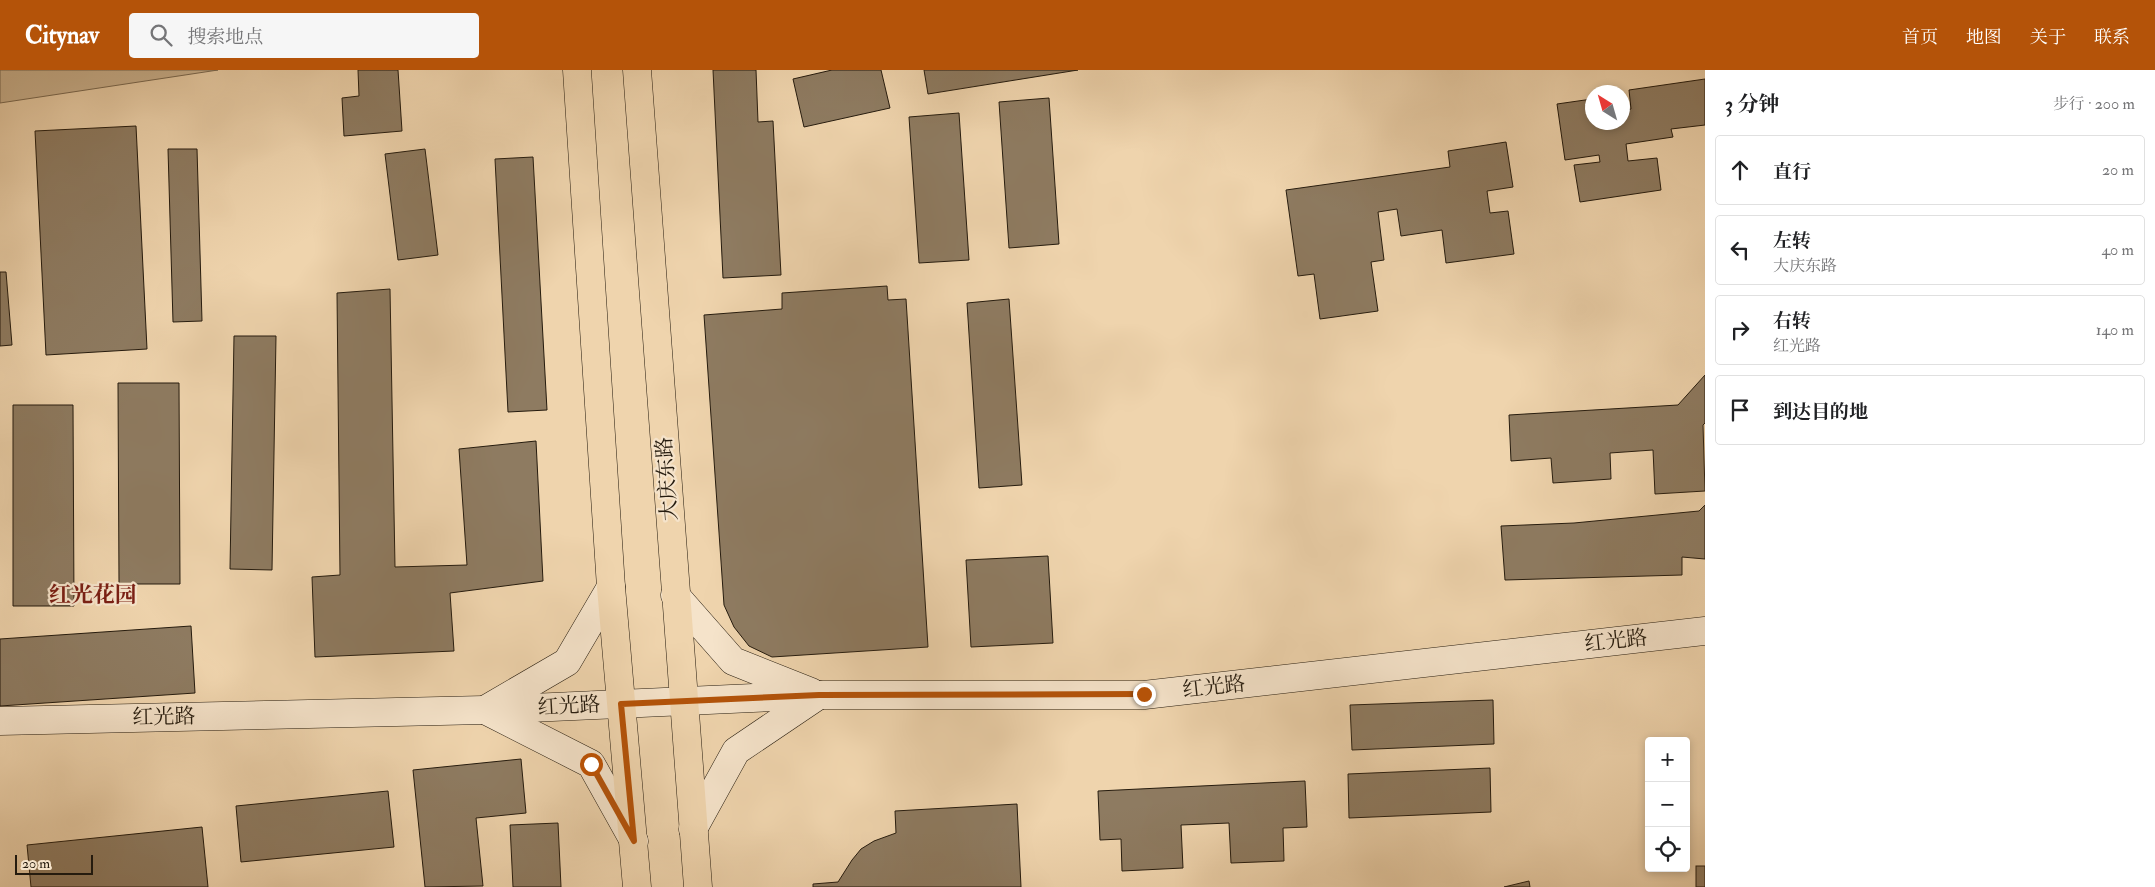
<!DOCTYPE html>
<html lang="zh">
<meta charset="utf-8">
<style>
:root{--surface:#fff;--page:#f6f6f6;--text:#202124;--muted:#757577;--line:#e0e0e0;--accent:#b45309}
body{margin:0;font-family:"IM FELL Double Pica","Noto Serif SC",serif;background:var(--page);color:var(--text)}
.controls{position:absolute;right:15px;bottom:15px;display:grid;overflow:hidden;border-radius:5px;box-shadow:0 2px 8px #0003}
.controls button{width:45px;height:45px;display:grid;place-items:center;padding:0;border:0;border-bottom:1px solid var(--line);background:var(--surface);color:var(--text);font:25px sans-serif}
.compass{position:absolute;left:1585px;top:15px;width:45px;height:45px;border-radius:50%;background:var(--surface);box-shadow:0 2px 8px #0003;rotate:323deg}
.scale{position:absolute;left:15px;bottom:12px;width:78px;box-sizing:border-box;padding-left:5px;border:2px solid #251b0e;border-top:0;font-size:14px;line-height:18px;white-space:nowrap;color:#251b0e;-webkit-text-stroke:4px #f5e3ca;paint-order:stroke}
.stop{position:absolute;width:15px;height:15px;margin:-11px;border:4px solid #b45309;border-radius:50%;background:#fff}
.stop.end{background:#b45309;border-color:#fff;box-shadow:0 1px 5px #0008}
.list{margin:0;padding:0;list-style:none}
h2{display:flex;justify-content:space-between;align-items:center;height:65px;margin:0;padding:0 20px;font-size:21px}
h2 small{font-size:16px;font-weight:400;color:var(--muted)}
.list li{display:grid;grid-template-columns:32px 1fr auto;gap:15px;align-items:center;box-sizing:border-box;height:70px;margin:0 10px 10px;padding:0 10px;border:1px solid var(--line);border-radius:5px}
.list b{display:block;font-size:19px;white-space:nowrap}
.list p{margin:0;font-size:16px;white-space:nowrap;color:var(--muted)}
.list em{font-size:16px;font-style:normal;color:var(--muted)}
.icon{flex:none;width:28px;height:28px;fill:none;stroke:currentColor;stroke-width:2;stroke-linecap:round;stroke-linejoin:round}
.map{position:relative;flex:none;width:1705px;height:817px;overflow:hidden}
header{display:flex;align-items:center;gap:30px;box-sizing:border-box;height:70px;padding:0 25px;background:var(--accent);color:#fff}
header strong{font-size:24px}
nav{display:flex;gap:28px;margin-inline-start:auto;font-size:18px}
.search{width:350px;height:45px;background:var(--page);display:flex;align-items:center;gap:12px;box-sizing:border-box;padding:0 18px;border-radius:5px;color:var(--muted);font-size:19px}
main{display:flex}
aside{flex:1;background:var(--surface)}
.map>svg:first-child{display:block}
</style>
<header>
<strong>Citynav</strong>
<div class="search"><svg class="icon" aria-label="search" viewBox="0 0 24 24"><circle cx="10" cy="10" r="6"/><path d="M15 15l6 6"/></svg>搜索地点</div>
<nav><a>首页</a><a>地图</a><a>关于</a><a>联系</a></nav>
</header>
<main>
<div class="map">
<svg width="1705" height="817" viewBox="0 0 1705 817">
<rect width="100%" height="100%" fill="#efd4ad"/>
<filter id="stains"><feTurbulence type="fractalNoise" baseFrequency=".004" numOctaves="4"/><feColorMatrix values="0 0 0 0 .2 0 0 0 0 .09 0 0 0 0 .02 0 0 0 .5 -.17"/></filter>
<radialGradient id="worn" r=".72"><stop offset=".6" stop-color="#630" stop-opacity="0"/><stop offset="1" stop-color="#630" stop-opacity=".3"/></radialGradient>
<polygon fill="#cdb592" stroke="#796850" points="0,0 218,0 0,33"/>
<g fill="#8e7b61" stroke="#251b0e">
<polygon points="358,0 398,0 402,61 344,66 342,28 359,26"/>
<polygon points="713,0 756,0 758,52 773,51 781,205 723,208"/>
<polygon points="832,0 881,0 890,38 804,57 793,9"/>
<polygon points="924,0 1078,0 928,24"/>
<polygon points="1705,9 1705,55 1671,59 1673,67 1626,74 1628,91 1657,88 1661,120 1580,132 1574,95 1600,92 1599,85 1565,90 1557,34 1592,29 1592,52 1622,52 1622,41 1631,39 1629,20"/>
<polygon points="1049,28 1059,174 1009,178 999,32"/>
<polygon points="959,43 969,190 919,193 909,47"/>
<polygon points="136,56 147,279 46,285 35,61"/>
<polygon points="1506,72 1513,117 1487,121 1490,143 1508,141 1514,184 1446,193 1442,160 1401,166 1397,139 1378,142 1384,190 1371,192 1378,241 1320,249 1314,204 1298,206 1286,120 1450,97 1448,81"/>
<polygon points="168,79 197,79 202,251 173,252"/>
<polygon points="425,79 438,185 398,190 385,84"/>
<polygon points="533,87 547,340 508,342 495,89"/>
<polygon points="0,202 6,202 12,275 0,276"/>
<polygon points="887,216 888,230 906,229 928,577 772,587 749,576 734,557 724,535 704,245 782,239 782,223"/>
<polygon points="390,219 395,497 467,495 459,379 536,371 543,511 450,523 454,581 315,587 312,507 340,505 337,223"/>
<polygon points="1009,229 1022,415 979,418 967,233"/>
<polygon points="234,266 276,266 272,500 230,499"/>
<polygon points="1705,305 1705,353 1703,355 1705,421 1655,424 1653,380 1610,383 1611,409 1553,413 1551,388 1511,391 1509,345 1678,335"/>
<polygon points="118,313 179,313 180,514 119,514"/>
<polygon points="13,335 73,335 74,536 13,536"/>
<polygon points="1705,435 1705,489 1682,487 1682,505 1505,510 1501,456 1574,453 1699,441"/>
<polygon points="1048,486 1053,573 971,577 966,490"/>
<polygon points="191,556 195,623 0,636 0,569"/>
<polygon points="1493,630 1494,674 1352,680 1350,635"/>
<polygon points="521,689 526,743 476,748 483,816 425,817 413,700"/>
<polygon points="1490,698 1491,742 1349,748 1348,704"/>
<polygon points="1305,711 1307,757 1283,758 1284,791 1231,793 1229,753 1181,755 1183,798 1122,801 1121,769 1100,770 1098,721"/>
<polygon points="388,721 394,777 241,792 236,736"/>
<polygon points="1017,734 1021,817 813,817 813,814 838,812 852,790 861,779 874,771 896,763 895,741"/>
<polygon points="558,753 561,817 513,817 510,755"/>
<polygon points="202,757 208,817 31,817 27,775"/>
<rect x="1696" y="796" width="9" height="21"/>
<polygon points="1529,811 1530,817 1504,817"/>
</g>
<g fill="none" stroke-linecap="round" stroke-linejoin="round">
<g stroke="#251b0e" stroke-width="29">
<g id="secondary">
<polyline points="675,525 733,591 811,622"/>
<polyline points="488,638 567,592 611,517"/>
<polyline points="485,640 591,694 634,771"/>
<polyline points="0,651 484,640 819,625 1144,625 1705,561"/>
<polyline points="693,759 736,681 819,625"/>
</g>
</g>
<g stroke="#251b0e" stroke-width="29">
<g id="primary">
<polyline points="577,0 611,517 637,817"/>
<polyline points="637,0 698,817"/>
</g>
</g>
<use href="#secondary" stroke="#f5e3ca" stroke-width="28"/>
<use href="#primary" stroke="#efd4ad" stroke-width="28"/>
</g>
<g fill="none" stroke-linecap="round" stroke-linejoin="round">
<polyline stroke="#b45309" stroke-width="6" points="591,694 634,771 621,634 819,625 1144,624"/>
</g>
<g text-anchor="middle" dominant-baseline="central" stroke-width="4.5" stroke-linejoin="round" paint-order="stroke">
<g font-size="21" fill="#251b0e" stroke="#f5e3ca">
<text transform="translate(667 409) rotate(-94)">大庆东路</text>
<text transform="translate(1616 571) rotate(-6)">红光路</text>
<text transform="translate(1214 617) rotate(-6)">红光路</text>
<text transform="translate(569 636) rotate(-3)">红光路</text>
<text transform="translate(164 647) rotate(-1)">红光路</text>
</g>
<g font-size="22" font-weight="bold" fill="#7a1f14" stroke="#f5e3ca">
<text x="93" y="525">红光花园</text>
</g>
</g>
<rect width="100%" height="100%" filter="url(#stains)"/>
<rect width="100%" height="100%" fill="url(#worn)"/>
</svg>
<div class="controls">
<button>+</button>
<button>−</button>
<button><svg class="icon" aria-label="locate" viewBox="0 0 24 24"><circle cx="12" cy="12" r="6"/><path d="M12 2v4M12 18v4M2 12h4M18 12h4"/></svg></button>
</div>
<svg class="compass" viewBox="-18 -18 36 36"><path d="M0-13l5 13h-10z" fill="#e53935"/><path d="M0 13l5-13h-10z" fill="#757577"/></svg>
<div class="scale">20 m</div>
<div class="stop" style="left:591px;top:694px"></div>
<div class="stop end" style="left:1144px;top:624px"></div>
</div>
<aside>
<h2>3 分钟<small>步行 · 200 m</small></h2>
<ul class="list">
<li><svg class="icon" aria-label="ahead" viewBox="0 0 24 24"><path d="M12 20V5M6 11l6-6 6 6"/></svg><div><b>直行</b></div><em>20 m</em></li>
<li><svg class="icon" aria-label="left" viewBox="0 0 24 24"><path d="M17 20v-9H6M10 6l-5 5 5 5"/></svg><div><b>左转</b><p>大庆东路</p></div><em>40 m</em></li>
<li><svg class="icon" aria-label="right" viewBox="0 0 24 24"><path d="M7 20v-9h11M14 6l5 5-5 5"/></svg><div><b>右转</b><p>红光路</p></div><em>140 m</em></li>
<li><svg class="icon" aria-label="arrive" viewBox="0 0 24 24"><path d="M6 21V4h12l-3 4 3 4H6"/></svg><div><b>到达目的地</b></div></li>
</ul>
</aside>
</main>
